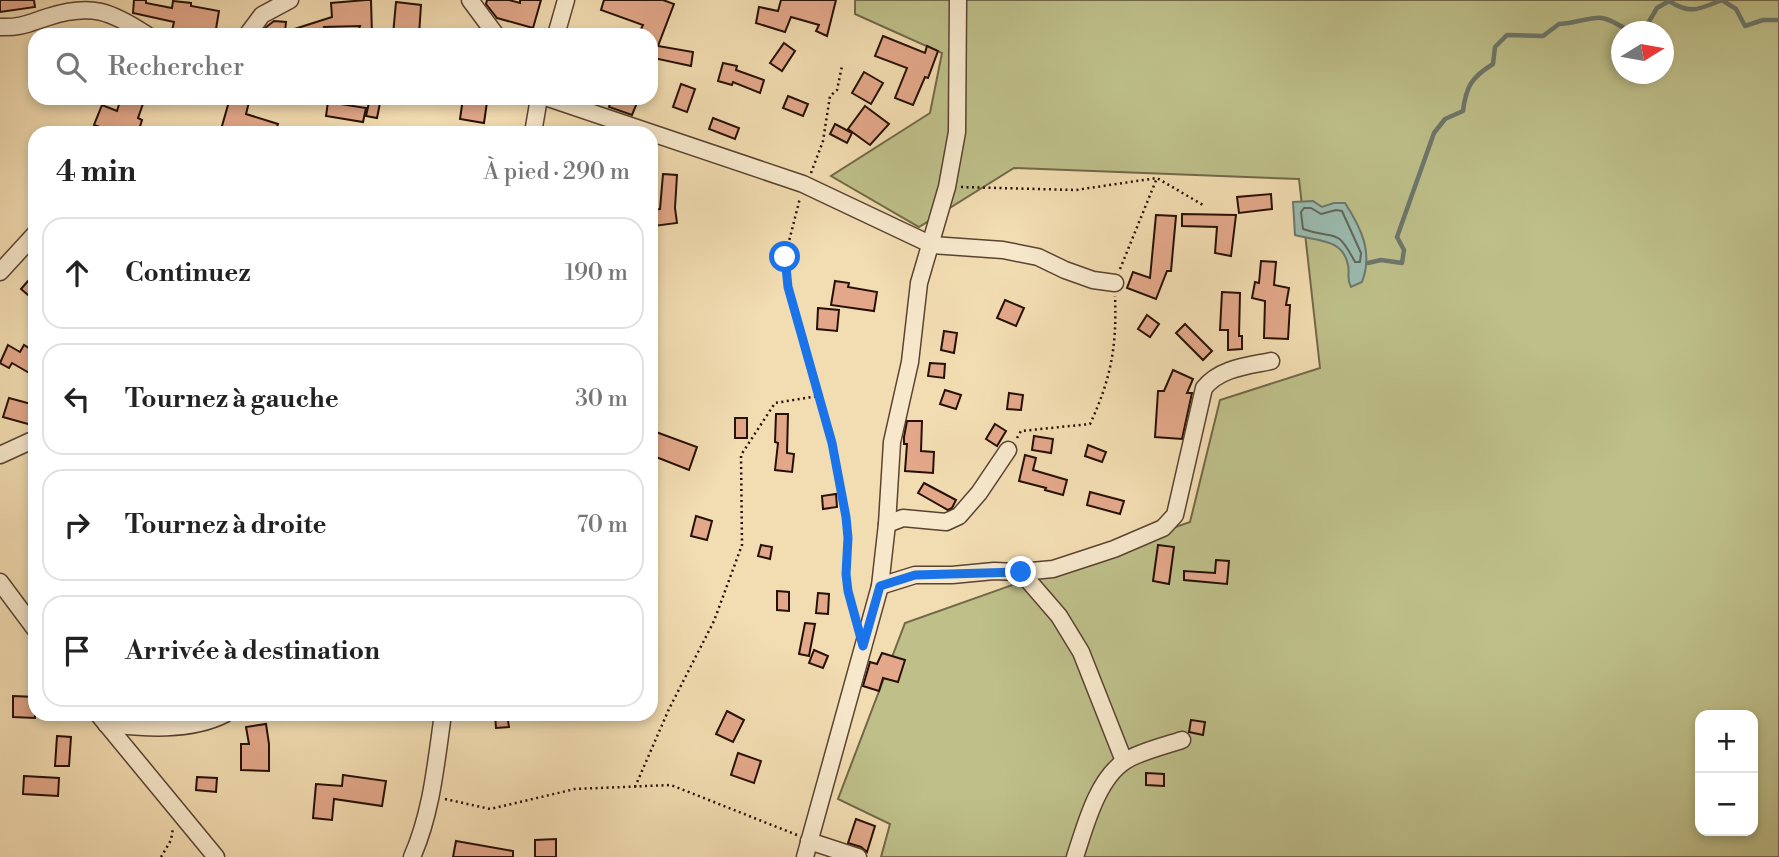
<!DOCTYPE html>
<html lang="fr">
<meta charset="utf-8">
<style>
:root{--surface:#fff;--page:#f6f6f6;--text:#222;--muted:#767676;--line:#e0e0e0}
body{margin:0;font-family:"Libre Bodoni",serif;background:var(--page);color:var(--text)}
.controls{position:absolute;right:21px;bottom:21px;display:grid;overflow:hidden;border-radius:14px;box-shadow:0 4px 10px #0003}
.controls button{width:63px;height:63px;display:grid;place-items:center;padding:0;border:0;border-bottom:2px solid var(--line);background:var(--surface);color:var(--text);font:35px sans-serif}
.compass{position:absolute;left:1611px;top:21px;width:63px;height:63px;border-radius:50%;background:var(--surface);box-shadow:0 4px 10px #0003;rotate:79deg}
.stop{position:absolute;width:21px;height:21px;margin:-16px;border:5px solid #1a73e8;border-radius:50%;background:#fff}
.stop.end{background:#1a73e8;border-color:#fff;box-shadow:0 2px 7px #0008}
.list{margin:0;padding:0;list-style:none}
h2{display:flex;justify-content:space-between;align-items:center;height:91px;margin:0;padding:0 28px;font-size:30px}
h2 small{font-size:23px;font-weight:400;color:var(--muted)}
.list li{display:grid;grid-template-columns:46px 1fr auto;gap:21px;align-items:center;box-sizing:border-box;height:112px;margin:0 14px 14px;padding:0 14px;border:2px solid var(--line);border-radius:21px}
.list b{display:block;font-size:26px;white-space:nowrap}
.list em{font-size:23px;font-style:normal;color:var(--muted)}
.icon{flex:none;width:38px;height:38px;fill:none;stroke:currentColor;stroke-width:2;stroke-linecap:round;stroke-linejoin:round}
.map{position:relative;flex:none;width:1779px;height:857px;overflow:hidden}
.search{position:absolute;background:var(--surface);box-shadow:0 4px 10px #0003;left:28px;top:28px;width:630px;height:77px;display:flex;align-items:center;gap:18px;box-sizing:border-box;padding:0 24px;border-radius:21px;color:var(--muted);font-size:26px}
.panel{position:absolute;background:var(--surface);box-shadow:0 4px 10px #0003;left:28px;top:126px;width:630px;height:595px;border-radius:21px}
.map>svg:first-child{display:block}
</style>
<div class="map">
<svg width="1779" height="857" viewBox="0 0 1779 857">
<rect width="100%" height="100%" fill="#f2dcb1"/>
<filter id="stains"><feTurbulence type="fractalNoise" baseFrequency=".00286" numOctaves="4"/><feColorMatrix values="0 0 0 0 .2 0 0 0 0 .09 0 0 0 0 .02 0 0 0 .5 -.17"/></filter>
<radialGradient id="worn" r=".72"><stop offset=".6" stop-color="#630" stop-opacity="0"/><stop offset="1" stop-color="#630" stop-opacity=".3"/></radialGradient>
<path fill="#bebf89" stroke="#726848" stroke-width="2" fill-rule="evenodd" d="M855,0H1779V857H881L890,824L838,799L905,623L1190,522L1220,400L1320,368L1299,179L1014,168L919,227L831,176L930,113L942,53L855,14ZM1622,32H1664V74H1622ZM1700,715H1753V831H1700Z"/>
<path fill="#9bbbaf" stroke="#6c776b" stroke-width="2" d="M1313,201L1322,207L1334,203H1345C1362,229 1373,253 1362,282L1351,287C1346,278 1350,274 1348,265C1343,238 1315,241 1295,235L1293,202Z"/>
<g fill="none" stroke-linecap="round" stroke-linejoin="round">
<path stroke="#60665a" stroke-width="2" d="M1304,208H1311L1321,214L1336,210L1342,211L1361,253L1360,262H1355C1335,224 1335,241 1303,229L1301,212Z"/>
<g stroke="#6c776b" stroke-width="4.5">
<polyline points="1722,0 1736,9 1745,26 1763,20 1779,20"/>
<path d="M1368,263L1381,260L1402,263L1404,250L1397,237L1434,133L1445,119L1463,111C1466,86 1472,77 1493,64L1495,47L1507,35L1543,36L1559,24C1571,24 1594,16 1602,18C1621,22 1621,33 1644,30L1657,8L1669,1C1691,15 1699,9 1722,0"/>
</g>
</g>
<g fill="#e3a88a" stroke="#261006" stroke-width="2">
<polygon points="0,0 34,0 35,7 0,12"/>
<polygon points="134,0 146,0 146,3 172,8 173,1 191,3 191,6 219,11 215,35 171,35 174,22 133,13"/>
<polygon points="366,0 371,0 372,35 357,35 360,26 324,27 327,35 265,35 265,28 274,21 286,22 285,32 332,17 331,3"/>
<polygon points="487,0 509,0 520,3 520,0 541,0 533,28 497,18 486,4"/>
<polygon points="604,0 663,0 674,4 658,46 693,52 691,66 654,58 651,62 651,35 638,35 643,25 601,10"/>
<polygon points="781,0 836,0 827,36 816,31 819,25 791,17 785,32 756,23 759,7 778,11"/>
<polygon points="396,2 421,5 419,35 393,35"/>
<polygon points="883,36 925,53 927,46 938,51 928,78 925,77 913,105 895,98 907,68 875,56"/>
<polygon points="784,43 795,51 782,71 770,63"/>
<polygon points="723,63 737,66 736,70 764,80 760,93 733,82 732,85 718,81"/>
<polygon points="864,72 883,83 871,104 852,93"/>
<polygon points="681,84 695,89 687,112 673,107"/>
<polygon points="788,96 808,104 803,116 783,108"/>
<polygon points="121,98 145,98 138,118 142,120 138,133 117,133 94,125 102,105 117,111"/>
<polygon points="230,98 250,98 246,114 278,124 275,133 220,133"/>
<polygon points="370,98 381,98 377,118 366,116"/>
<polygon points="463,98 487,102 484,123 460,119"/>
<polygon points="612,98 639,98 632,115 609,107"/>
<polygon points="328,102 366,108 363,122 326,116"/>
<polygon points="865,106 889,124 870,145 848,129"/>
<polygon points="713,118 739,128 735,139 709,129"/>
<polygon points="835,124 852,133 847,143 830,134"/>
<polygon points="663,174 677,175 675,208 677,223 654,226 651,211 660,209"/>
<polygon points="1271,194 1272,209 1239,213 1237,197"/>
<polygon points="1182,214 1236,215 1231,256 1215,253 1217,227 1182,226"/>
<polygon points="1156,215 1176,216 1171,271 1167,271 1156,299 1127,288 1133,272 1150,278"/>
<polygon points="1261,261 1276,262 1274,285 1289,288 1286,305 1290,305 1288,339 1264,338 1265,301 1252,298 1255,282 1259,283"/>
<polygon points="35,273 35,301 21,289"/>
<polygon points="835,281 849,283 848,287 877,292 874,311 831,305"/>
<polygon points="1222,292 1240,293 1239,336 1242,336 1242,349 1228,350 1228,330 1220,330"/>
<polygon points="1005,300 1024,308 1016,326 997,318"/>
<polygon points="818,308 839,310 837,331 817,329"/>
<polygon points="1147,315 1159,324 1150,337 1138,329"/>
<polygon points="1185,324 1212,351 1203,360 1176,333"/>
<polygon points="944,331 957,333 954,353 941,350"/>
<polygon points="8,345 20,352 24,345 35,352 35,367 31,374 12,363 9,368 0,363"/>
<polygon points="930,363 945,364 944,378 928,376"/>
<polygon points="1173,370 1193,379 1187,393 1192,393 1182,439 1155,437 1158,391 1164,391"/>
<polygon points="945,390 961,395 956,409 940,404"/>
<polygon points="1009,393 1023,395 1021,410 1007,409"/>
<polygon points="9,398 35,405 35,426 3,417"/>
<polygon points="776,414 788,414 787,453 794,454 792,472 775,470 778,443 775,442"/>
<rect x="735" y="418" width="12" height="20"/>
<polygon points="907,421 922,421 921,451 934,452 933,473 905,471 907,444 904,444 904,437"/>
<polygon points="995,424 1006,431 997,446 986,439"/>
<polygon points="656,432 697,447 689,470 651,455 651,443"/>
<polygon points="1034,436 1053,439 1051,453 1032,450"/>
<polygon points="1088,445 1106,452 1102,462 1085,456"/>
<polygon points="1025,455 1036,458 1033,470 1067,480 1063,495 1045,490 1046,488 1019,481"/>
<polygon points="924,483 956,500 952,508 948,510 918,493"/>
<polygon points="1090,492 1124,501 1120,514 1087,505"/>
<polygon points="836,494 837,507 823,509 822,496"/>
<polygon points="696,516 712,521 707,540 691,536"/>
<polygon points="761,545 772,547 770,559 758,556"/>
<polygon points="1158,545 1174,547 1169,584 1153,581"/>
<polygon points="1216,560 1229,561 1227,584 1184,580 1184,571 1215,573"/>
<polygon points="777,591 789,592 789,611 777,610"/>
<polygon points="818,593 829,594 828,614 816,613"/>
<polygon points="805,623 815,624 809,656 799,654"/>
<polygon points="814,650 828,656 823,668 809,663"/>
<polygon points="882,653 905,660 898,682 883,678 879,691 863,686 870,662 877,664"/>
<polygon points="13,696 35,697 35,718 13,717"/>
<polygon points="727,711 744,720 733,742 716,734"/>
<polygon points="495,714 507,714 509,727 496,728"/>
<polygon points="1191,720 1205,722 1203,735 1189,732"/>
<polygon points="266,724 269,744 269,771 241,770 241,744 249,744 246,727"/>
<polygon points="57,736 71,737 69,766 55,766"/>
<polygon points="738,753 761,761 754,783 731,775"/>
<polygon points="1146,773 1164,774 1164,786 1146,785"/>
<polygon points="343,775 386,781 382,806 334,799 332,820 313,818 316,784 342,786"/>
<polygon points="24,776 59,778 58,796 23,794"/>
<polygon points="197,777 217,778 216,792 196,790"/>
<polygon points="856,819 875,826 867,852 861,847 848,843"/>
<polygon points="556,839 556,857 535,857 535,840"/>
<polygon points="456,841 513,851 513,857 453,857"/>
</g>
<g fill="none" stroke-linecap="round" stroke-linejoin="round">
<g stroke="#594331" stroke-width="19">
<g id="street">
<polyline points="470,0 496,35"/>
<path d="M0,27C21,28 29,23 48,17C91,3 111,11 147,35"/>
<polyline points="247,35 262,15 290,0"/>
<polyline points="556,35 566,0"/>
<polyline points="548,98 803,184 932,245 1003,250 1038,257 1065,270 1093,280 1115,283"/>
<polyline points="533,133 539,98"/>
<polyline points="0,272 35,234"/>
<polyline points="0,455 35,439"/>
<polyline points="887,524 903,518 946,522 959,516 979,493 1008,450"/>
<polyline points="1021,572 1059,616 1081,652 1124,761"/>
<polyline points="0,582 35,629"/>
<path d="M880,586L915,575H952L994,571L1021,572L1053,569L1114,549L1163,528L1175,515L1204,388C1220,368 1247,366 1271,361"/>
<polyline points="98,714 216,857"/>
<path d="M106,724C144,728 190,732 225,714"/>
<polyline points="809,841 858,857"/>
<path d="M412,857C432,812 436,762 443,714"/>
<polyline points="805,857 880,586 887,524 892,442 910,362 919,283 947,187 957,132 958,0"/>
<path d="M1075,857C1085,827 1097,779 1125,761C1141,751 1164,746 1182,740"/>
</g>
</g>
<g stroke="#261006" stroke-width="2.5" stroke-dasharray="2 3.5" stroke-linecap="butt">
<polyline points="811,173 823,141 830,96 837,90 842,66"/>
<polyline points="961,187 1076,190 1157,178 1203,205"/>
<polyline points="1120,269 1157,178"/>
<polyline points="818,396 832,443 846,517 848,538 846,574 855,619"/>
<path d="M1017,438L1021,431L1090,424C1111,379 1117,346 1115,296"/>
<polyline points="635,787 669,709 714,621 742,545 741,455 775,403 818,396 788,287 785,257 800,198"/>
<polyline points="445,799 490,809 575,789 671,785 797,835"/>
<polyline points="161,857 171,840 173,828"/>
</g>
<use href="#street" stroke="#f7e8cc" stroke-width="16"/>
</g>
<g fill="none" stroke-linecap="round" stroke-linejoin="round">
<polyline stroke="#1a73e8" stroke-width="9" points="785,257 788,287 832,443 846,517 848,538 846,574 848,591 863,646 880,586 915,575 1021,572"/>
</g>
<rect width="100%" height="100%" filter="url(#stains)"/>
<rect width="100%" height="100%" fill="url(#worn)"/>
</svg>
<div class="controls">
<button>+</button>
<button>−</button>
</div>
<svg class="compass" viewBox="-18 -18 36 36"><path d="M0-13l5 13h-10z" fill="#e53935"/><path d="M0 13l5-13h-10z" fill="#767676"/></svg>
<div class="stop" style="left:785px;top:257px"></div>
<div class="stop end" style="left:1021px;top:572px"></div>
<div class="search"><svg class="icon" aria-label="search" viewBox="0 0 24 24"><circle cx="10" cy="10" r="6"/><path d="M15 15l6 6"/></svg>Rechercher</div>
<section class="panel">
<h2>4 min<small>À pied · 290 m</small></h2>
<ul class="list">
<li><svg class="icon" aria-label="ahead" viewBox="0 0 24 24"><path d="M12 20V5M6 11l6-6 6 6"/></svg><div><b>Continuez</b></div><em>190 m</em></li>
<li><svg class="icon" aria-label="left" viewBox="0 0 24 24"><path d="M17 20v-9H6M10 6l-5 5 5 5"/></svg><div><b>Tournez à gauche</b></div><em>30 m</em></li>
<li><svg class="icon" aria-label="right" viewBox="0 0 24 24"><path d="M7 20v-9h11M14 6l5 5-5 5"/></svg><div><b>Tournez à droite</b></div><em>70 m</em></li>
<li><svg class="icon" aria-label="arrive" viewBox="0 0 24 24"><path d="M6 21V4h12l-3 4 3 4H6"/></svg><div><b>Arrivée à destination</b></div></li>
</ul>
</section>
</div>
